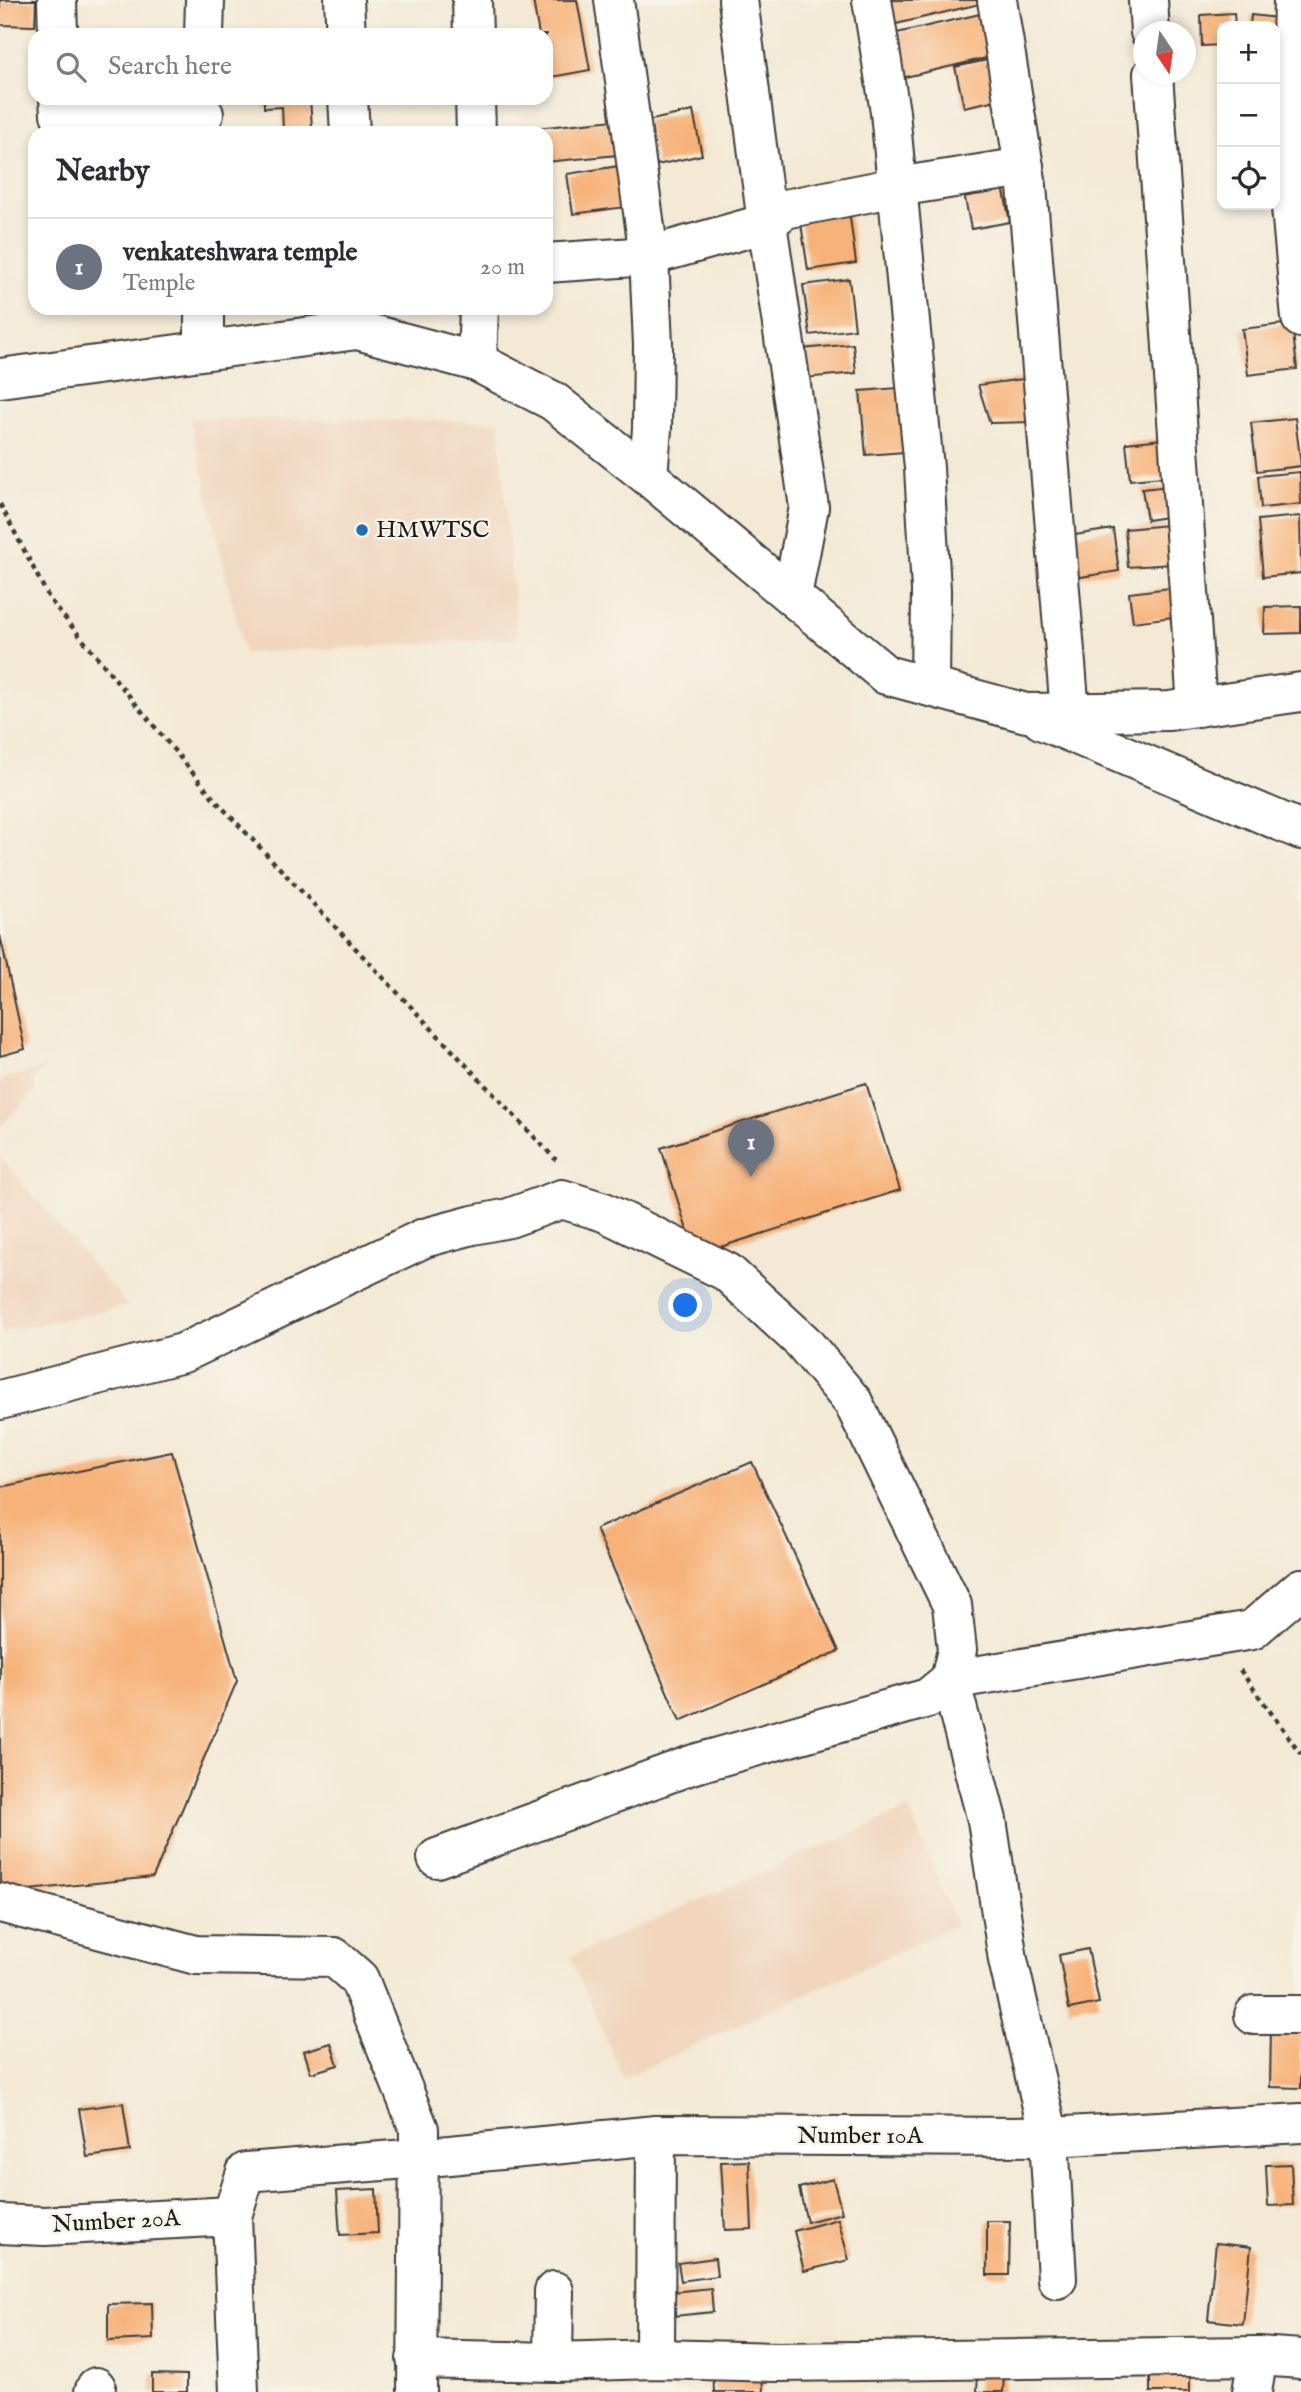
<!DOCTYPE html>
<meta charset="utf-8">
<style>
:root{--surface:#fff;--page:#f2f2f3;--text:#2b2b33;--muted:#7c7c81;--line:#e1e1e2;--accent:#1f6fb2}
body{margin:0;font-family:"IM FELL English",serif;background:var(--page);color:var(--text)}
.controls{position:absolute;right:21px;top:21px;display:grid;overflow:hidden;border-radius:14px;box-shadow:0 4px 10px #0003}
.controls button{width:63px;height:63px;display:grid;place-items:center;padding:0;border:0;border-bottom:2px solid var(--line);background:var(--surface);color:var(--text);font:35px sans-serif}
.compass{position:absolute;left:1133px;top:21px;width:63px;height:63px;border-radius:50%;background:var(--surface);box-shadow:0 4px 10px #0003;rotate:167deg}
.you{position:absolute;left:686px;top:1306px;width:24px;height:24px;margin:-18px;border:5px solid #fff;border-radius:50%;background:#1a73e8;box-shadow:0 0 0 10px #1a73e833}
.badge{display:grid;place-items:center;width:46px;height:46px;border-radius:50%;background:var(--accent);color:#fff;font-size:23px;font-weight:700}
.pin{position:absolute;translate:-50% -58px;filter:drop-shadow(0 2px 4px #0008)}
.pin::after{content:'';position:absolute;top:37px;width:24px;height:21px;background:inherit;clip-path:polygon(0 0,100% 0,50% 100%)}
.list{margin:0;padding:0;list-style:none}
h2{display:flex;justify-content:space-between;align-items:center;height:91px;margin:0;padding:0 28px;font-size:30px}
h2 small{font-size:23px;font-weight:400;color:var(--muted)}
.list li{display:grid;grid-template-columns:46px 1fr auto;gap:21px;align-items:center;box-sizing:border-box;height:98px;padding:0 28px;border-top:2px solid var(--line)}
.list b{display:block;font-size:26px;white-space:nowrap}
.list p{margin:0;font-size:23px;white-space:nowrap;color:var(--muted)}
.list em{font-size:23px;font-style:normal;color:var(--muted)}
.icon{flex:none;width:38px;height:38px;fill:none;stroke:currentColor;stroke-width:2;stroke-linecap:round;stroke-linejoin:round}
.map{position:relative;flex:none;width:1301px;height:2392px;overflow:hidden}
.search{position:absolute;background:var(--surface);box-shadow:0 4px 10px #0003;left:28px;top:28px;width:525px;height:77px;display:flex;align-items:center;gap:18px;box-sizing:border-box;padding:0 24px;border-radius:21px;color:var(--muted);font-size:26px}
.panel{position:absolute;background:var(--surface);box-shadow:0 4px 10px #0003;left:28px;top:126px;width:525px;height:189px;border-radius:21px}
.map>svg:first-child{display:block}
</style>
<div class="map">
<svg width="1301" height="2392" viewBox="0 0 1301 2392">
<rect width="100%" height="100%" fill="#f7f3e8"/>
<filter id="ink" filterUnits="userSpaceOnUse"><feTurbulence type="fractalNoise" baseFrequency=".0143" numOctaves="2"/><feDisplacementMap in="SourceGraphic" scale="14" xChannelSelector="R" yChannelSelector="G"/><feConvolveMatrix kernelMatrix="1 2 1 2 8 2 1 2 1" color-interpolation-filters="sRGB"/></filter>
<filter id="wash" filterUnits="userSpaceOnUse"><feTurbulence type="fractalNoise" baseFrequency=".00686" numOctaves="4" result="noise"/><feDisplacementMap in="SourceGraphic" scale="28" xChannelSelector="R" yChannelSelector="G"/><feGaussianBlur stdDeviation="1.57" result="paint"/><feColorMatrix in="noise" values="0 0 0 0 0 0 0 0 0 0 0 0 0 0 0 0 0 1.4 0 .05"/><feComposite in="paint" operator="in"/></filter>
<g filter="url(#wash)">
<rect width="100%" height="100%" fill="#f3e9d4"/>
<g fill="#f1d5bd">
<polygon points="190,419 499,421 517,639 244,653"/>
<polygon points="48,1066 33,1080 36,1090 0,1127 0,1080"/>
<polygon points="0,1157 128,1306 0,1332"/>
<polygon points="909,1808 956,1925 623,2078 570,1957"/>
</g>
<g id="blocks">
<g fill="#f7b279">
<polygon points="0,0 36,0 35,26 0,25"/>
<polygon points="533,0 577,0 590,70 546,78 546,35 539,35"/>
<polygon points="887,0 992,0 992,1 892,25"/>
<polygon points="989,12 999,55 897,79 888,35"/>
<polygon points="1234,13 1235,26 1222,26 1222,45 1202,46 1201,15"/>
<polygon points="1251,15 1287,19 1275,26 1250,26"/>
<polygon points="1001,57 1010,97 964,107 955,67"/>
<polygon points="264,98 310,98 312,128 283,130 282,107 264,108"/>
<polygon points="693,111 702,155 657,165 647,121"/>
<polygon points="614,120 617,155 546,162 546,133 536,133 536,128"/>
<polygon points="276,128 276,133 234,133 234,131"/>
<polygon points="619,166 626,207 573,214 567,174"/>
<polygon points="1002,181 1010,222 971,229 963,188"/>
<polygon points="849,210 856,263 808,270 800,217"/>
<polygon points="849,279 855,329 810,335 803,285"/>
<polygon points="1292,323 1297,369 1248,375 1242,329"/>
<polygon points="853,344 856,373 804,378 802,349"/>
<polygon points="1023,379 1033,422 990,423 978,385"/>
<polygon points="912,387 917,451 866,455 860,391"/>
<polygon points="1295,418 1301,466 1257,471 1251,423"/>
<polygon points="1171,438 1175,476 1130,480 1126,443"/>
<polygon points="1300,472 1301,504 1261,508 1258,476"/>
<polygon points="1170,486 1174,516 1147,520 1142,489"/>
<polygon points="1300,516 1301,573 1263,577 1258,520"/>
<polygon points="1168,525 1172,564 1128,567 1125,529"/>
<polygon points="1113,529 1119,571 1074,578 1068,536"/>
<polygon points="1178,587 1182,616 1133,622 1129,593"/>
<polygon points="1301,606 1301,633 1264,634 1265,607"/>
<polygon points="0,935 25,1049 0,1056"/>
<polygon points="866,1083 900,1190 695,1255 661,1148"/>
<polygon points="172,1452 237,1681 153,1877 0,1893 0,1487"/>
<polygon points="752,1462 839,1651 680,1721 596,1529"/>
<polygon points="1088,1949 1099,2003 1069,2009 1059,1955"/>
<polygon points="1271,2028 1301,2029 1301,2088 1270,2087"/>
<polygon points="331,2043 338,2065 311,2073 304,2051"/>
<polygon points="123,2103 130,2151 87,2157 79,2109"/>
<polygon points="749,2161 752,2229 725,2230 721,2162"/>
<polygon points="1291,2164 1293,2205 1268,2206 1266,2165"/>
<polygon points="833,2179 842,2213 807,2222 799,2188"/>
<polygon points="376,2189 378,2233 340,2235 337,2191"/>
<polygon points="838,2219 849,2260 804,2271 794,2231"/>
<polygon points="987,2221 1010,2221 1009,2275 987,2275"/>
<polygon points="1216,2243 1251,2247 1243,2324 1208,2320"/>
<polygon points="715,2258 717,2276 681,2281 678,2263"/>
<polygon points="711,2288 713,2312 674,2316 672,2292"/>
<polygon points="152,2303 153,2339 108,2341 108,2304"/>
<polygon points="1150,2365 1190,2366 1190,2392 1150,2392"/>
<polygon points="762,2367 763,2392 714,2392 713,2368"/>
<polygon points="978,2372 1004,2373 1003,2392 977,2392"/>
<polygon points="152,2374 187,2375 187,2392 152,2392"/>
</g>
</g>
</g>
<g filter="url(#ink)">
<use href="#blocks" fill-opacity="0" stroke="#3c3b38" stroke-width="2"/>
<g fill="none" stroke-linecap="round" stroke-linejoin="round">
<g stroke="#3c3b38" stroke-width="42">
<g id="minor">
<polyline points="57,0 58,35"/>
<polyline points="344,0 346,35"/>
<polyline points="472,0 473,35"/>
<polyline points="614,0 649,256 653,345 652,429 648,476"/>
<polyline points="738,0 767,223 809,507 792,596"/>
<polyline points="872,0 890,112 924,468 931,590 930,687"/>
<polyline points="997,0 1027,186 1070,713"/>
<polyline points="1148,0 1150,32"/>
<polyline points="1293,0 1289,185 1301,318"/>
<polyline points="204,35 205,0"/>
<polyline points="1153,74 1197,707"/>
<polyline points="59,98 60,114 204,114"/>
<polyline points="348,98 350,133"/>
<polyline points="475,98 476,133"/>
<polyline points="546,263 649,256 767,223 785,209 897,187 1024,167"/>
<polyline points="204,349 204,308"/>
<polyline points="477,362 479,308"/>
<polyline points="0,378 357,330 477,362 553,401 648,476 886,675 1026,713 1169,711 1301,692"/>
<polyline points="1041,720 1301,830"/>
<polyline points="0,1400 183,1353 424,1238 473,1225 509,1218 562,1199 604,1212 727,1272 803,1342 853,1402 952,1605 957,1650 950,1680 987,1820 1008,1960 1049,2137 1057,2279"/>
<polyline points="437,1858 694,1764 928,1698 950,1680 1252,1630 1301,1588"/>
<polyline points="0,1903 196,1955 334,1957 359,1979 419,2129 417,2392"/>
<polyline points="1254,2015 1301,2015"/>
<polyline points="0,2224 45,2226 232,2216"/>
<polyline points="416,2359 553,2362 655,2359 778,2362 1258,2356 1301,2359"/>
<polyline points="655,2359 656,2135"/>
<polyline points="553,2362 554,2291"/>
<polyline points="94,2392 96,2387"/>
<polyline points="239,2392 232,2216 246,2172 419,2158 656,2135 1049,2137 1301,2123"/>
<polyline points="1252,2392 1258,2356"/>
</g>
</g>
<g stroke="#3c3b38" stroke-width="4.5" stroke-dasharray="5 5" stroke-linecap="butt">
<polyline points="0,504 50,600 216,801 556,1160"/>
<polyline points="1240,1670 1301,1754"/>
</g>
<use href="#minor" stroke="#fff" stroke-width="38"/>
</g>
</g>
<circle fill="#1f6fb2" stroke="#f7f3e8" stroke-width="2.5" cx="362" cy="530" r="7"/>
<g text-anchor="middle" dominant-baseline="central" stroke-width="5" stroke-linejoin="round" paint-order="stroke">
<g font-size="24" fill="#1c1c1c" stroke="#f7f3e8" text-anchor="start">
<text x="376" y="530">HMWTSC</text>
</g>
<g font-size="24" fill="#1c1c1c" stroke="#f7f3e8">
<text x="860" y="2136">Number 10A</text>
<text transform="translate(116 2222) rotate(-3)">Number 20A</text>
</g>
</g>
</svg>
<div class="controls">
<button>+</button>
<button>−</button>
<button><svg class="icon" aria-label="locate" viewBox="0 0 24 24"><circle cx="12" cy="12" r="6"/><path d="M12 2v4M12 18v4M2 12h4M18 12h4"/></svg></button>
</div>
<svg class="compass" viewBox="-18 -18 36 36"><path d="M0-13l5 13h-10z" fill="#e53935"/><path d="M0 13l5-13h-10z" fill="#7c7c81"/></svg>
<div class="you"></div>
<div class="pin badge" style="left:751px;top:1177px;background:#6b7280">1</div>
<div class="search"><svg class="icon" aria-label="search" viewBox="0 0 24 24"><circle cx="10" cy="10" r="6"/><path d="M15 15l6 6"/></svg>Search here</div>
<section class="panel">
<h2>Nearby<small></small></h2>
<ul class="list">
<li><span class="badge" style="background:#6b7280">1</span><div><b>venkateshwara temple</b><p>Temple</p></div><em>20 m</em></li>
</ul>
</section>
</div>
